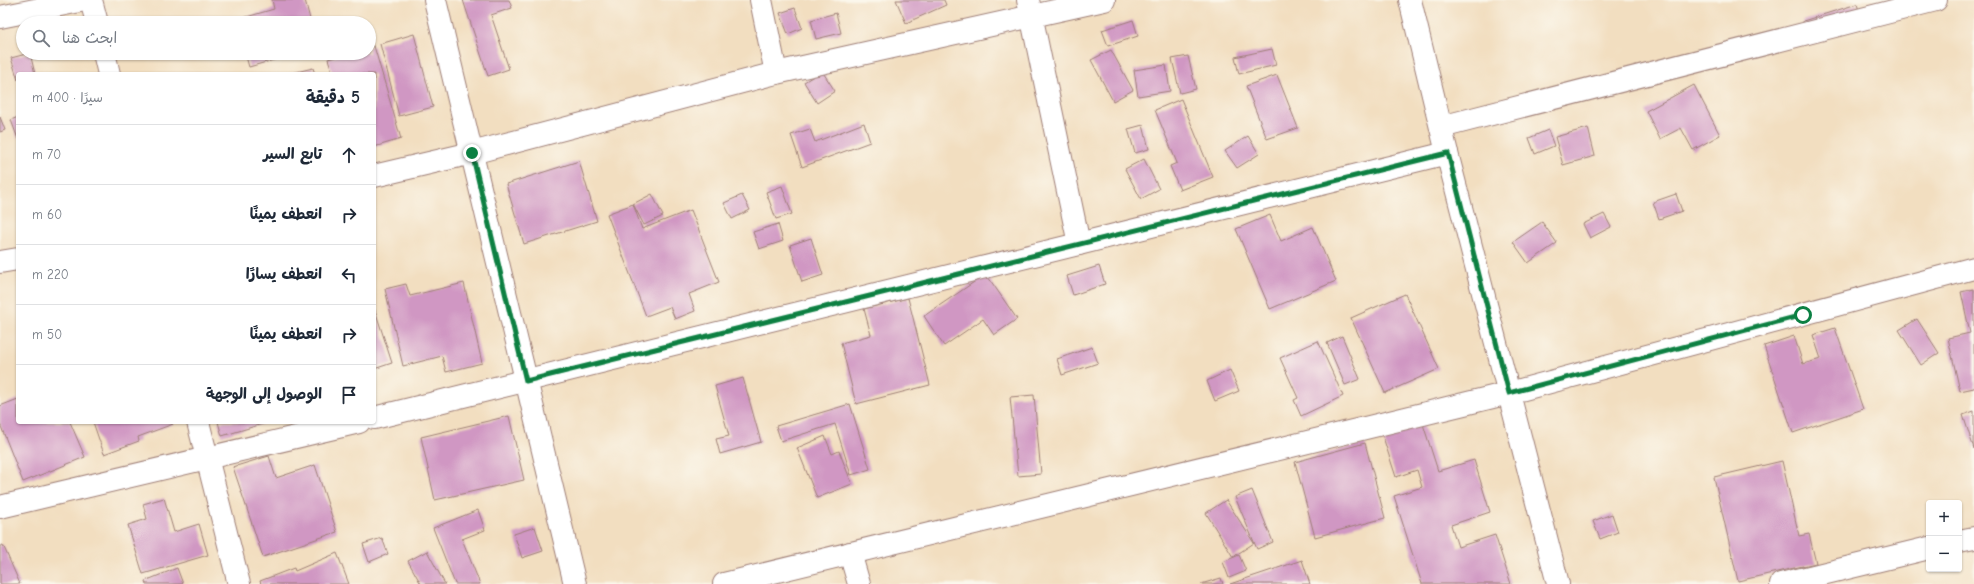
<!DOCTYPE html>
<html lang="ar">
<meta charset="utf-8">
<style>
:root{--surface:#fff;--page:#f2f2f3;--text:#1f2937;--muted:#747a83;--line:#e0e1e3}
body{margin:0;font-family:"Comic Neue","Playpen Sans Arabic",sans-serif;background:var(--page);color:var(--text);direction:rtl}
.controls{position:absolute;right:12px;bottom:12px;display:grid;overflow:hidden;border-radius:4px;box-shadow:0 1px 3px #0004}
.controls button{width:36px;height:36px;display:grid;place-items:center;padding:0;border:0;border-bottom:1px solid var(--line);background:var(--surface);color:var(--text);font:20px sans-serif}
.stop{position:absolute;width:12px;height:12px;margin:-9px;border:3px solid #0b8043;border-radius:50%;background:#fff}
.stop.end{background:#0b8043;border-color:#fff;box-shadow:0 1px 4px #0008}
.list{margin:0;padding:0;list-style:none}
h2{display:flex;justify-content:space-between;align-items:center;height:52px;margin:0;padding:0 16px;font-size:17px}
h2 small{font-size:13px;font-weight:400;color:var(--muted)}
.list li{display:grid;grid-template-columns:26px 1fr auto;gap:12px;align-items:center;box-sizing:border-box;height:60px;padding:0 16px;border-top:1px solid var(--line)}
.list b{display:block;font-size:15px;white-space:nowrap}
.list em{font-size:13px;font-style:normal;color:var(--muted)}
.icon{flex:none;width:22px;height:22px;fill:none;stroke:currentColor;stroke-width:2;stroke-linecap:round;stroke-linejoin:round}
.map{position:relative;flex:none;width:1974px;height:584px;overflow:hidden;direction:ltr}
.search{position:absolute;background:var(--surface);box-shadow:0 1px 3px #0004;left:16px;top:16px;width:360px;height:44px;display:flex;align-items:center;gap:10px;box-sizing:border-box;padding:0 14px;border-radius:22px;color:var(--muted);font-size:15px}
.panel{position:absolute;background:var(--surface);box-shadow:0 1px 3px #0004;left:16px;top:72px;width:360px;height:352px;border-radius:4px;direction:rtl}
.map>svg:first-child{display:block}
</style>
<div class="map">
<svg width="1974" height="584" viewBox="0 0 1974 584">
<rect width="100%" height="100%" fill="#fbf7ec"/>
<filter id="ink" filterUnits="userSpaceOnUse"><feTurbulence type="fractalNoise" baseFrequency=".025" numOctaves="2"/><feDisplacementMap in="SourceGraphic" scale="8" xChannelSelector="R" yChannelSelector="G"/><feConvolveMatrix kernelMatrix="1 2 1 2 8 2 1 2 1" color-interpolation-filters="sRGB"/></filter>
<filter id="wash" filterUnits="userSpaceOnUse"><feTurbulence type="fractalNoise" baseFrequency=".012" numOctaves="4" result="noise"/><feDisplacementMap in="SourceGraphic" scale="16" xChannelSelector="R" yChannelSelector="G"/><feGaussianBlur stdDeviation="0.9" result="paint"/><feColorMatrix in="noise" values="0 0 0 0 0 0 0 0 0 0 0 0 0 0 0 0 0 1.4 0 .05"/><feComposite in="paint" operator="in"/></filter>
<g filter="url(#wash)">
<rect width="100%" height="100%" fill="#f2dec0"/>
<g id="blocks">
<g fill="#d097c3">
<polygon points="272,0 305,0 311,23 237,23 236,20 274,9"/>
<polygon points="463,0 509,0 512,8 491,15 509,69 488,76"/>
<polygon points="896,0 944,0 946,5 906,23"/>
<polygon points="1857,4 1862,21 1809,39 1803,21"/>
<polygon points="795,8 802,28 788,34 780,13"/>
<polygon points="836,13 841,33 816,39 811,20"/>
<polygon points="1133,20 1138,36 1108,46 1102,30"/>
<polygon points="414,34 433,107 399,116 380,44"/>
<polygon points="374,46 401,139 374,147 374,74 333,74 328,59 348,53 369,53 369,47"/>
<polygon points="1272,49 1276,65 1239,74 1235,57"/>
<polygon points="1111,50 1133,90 1113,101 1091,60"/>
<polygon points="30,53 35,74 18,74 18,80 11,58"/>
<polygon points="245,53 298,53 249,67"/>
<polygon points="1188,56 1196,89 1180,93 1172,59"/>
<polygon points="1166,65 1170,91 1138,96 1134,70"/>
<polygon points="313,68 315,74 292,74 292,73"/>
<polygon points="822,71 835,91 817,103 804,82"/>
<polygon points="1277,75 1298,128 1267,139 1246,86"/>
<polygon points="1694,85 1720,135 1693,150 1681,128 1660,139 1646,111"/>
<polygon points="1181,99 1213,177 1180,190 1170,166 1177,163 1155,110"/>
<polygon points="0,117 5,130 0,132"/>
<polygon points="18,117 18,139 11,120"/>
<polygon points="864,123 870,142 802,167 791,135 810,129 815,142"/>
<polygon points="1143,125 1149,149 1135,153 1128,129"/>
<polygon points="1588,128 1595,156 1563,165 1555,137"/>
<polygon points="1548,130 1554,146 1535,154 1529,138"/>
<polygon points="1248,136 1259,154 1237,168 1225,151"/>
<polygon points="1144,159 1159,189 1141,199 1125,169"/>
<polygon points="579,161 597,221 524,244 506,184"/>
<polygon points="782,186 792,214 776,219 766,192"/>
<polygon points="652,194 663,216 644,225 633,204"/>
<polygon points="1676,194 1682,211 1659,219 1653,202"/>
<polygon points="742,195 750,210 732,219 724,203"/>
<polygon points="633,204 642,229 691,210 719,282 689,294 695,311 675,319 670,307 646,316 607,214"/>
<polygon points="1604,214 1611,227 1590,238 1583,224"/>
<polygon points="1270,215 1281,241 1313,227 1336,281 1270,309 1236,229"/>
<polygon points="1542,222 1557,243 1528,263 1513,242"/>
<polygon points="778,224 783,241 759,249 753,232"/>
<polygon points="811,238 823,275 802,282 790,245"/>
<polygon points="1099,266 1105,284 1073,295 1067,276"/>
<polygon points="986,274 1017,319 994,335 983,319 944,346 924,316"/>
<polygon points="464,283 482,363 446,372 442,356 403,366 385,289 406,284 410,296"/>
<polygon points="1974,289 1974,388 1960,391 1948,338 1970,333 1961,292"/>
<polygon points="1405,294 1439,369 1385,393 1351,318"/>
<polygon points="908,298 930,385 856,404 841,343 871,335 864,309"/>
<polygon points="374,307 392,363 374,369"/>
<polygon points="1917,319 1939,353 1921,365 1899,330"/>
<polygon points="1835,328 1863,409 1793,433 1764,346 1794,336 1803,364 1821,359 1813,335"/>
<polygon points="1342,336 1360,379 1345,385 1327,343"/>
<polygon points="1318,341 1343,396 1301,416 1294,400 1298,398 1280,358"/>
<polygon points="1092,347 1098,363 1062,375 1057,359"/>
<polygon points="1230,370 1239,391 1215,401 1207,381"/>
<polygon points="743,378 761,442 720,454 716,439 729,436 715,386"/>
<polygon points="1034,395 1041,474 1018,476 1010,397"/>
<polygon points="18,399 18,422 70,422 85,457 23,482 0,424 0,406"/>
<polygon points="850,404 870,469 851,475 835,424 781,441 776,426"/>
<polygon points="1974,411 1974,449 1963,415"/>
<polygon points="509,416 524,480 435,500 421,437"/>
<polygon points="1422,421 1438,471 1474,460 1490,512 1451,525 1458,547 1495,535 1511,584 1422,584 1394,496 1422,487 1417,470 1396,477 1382,434"/>
<polygon points="93,422 172,422 173,424 138,437 139,441 104,454"/>
<polygon points="218,422 269,422 222,436"/>
<polygon points="825,436 832,454 839,451 852,484 817,498 797,448"/>
<polygon points="1365,443 1385,518 1315,537 1295,462"/>
<polygon points="269,456 276,478 315,465 337,532 263,557 233,467"/>
<polygon points="1782,461 1799,536 1809,534 1816,563 1738,581 1714,477"/>
<polygon points="1252,490 1273,542 1257,549 1235,497"/>
<polygon points="164,498 174,532 199,524 208,555 143,574 128,525 147,519 143,504"/>
<polygon points="1226,500 1254,543 1233,557 1206,513"/>
<polygon points="478,510 485,530 462,539 480,584 455,584 433,528"/>
<polygon points="1612,514 1618,532 1600,539 1593,521"/>
<polygon points="535,527 543,551 522,558 514,534"/>
<polygon points="382,538 388,554 369,562 363,544"/>
<polygon points="3,545 20,584 0,584 0,546"/>
<polygon points="427,551 445,584 421,584 408,561"/>
<polygon points="337,553 349,584 261,584 260,581 294,568 295,571"/>
<polygon points="1239,555 1246,571 1229,578 1223,562"/>
<polygon points="1302,560 1310,584 1230,584"/>
<polygon points="177,568 183,584 146,584 145,581"/>
<polygon points="1221,578 1223,584 1201,584"/>
</g>
</g>
</g>
<g filter="url(#ink)">
<use href="#blocks" fill-opacity="0" stroke="#9e7e76" stroke-width="1"/>
<g fill="none" stroke-linecap="round" stroke-linejoin="round">
<g stroke="#9e7e76" stroke-width="24">
<g id="street">
<polyline points="91,0 97,23"/>
<polyline points="435,0 575,584"/>
<polyline points="761,0 776,73"/>
<polyline points="1028,0 1079,244"/>
<polyline points="1410,0 1447,153 1558,584"/>
<polyline points="0,17 85,0"/>
<polyline points="104,53 109,74"/>
<polyline points="1441,127 1936,0"/>
<polyline points="374,176 472,153 776,73 1104,0"/>
<polyline points="0,262 18,259"/>
<polyline points="374,418 1447,153"/>
<polyline points="198,422 239,584"/>
<polyline points="0,507 359,422"/>
<polyline points="1959,541 1974,538"/>
<polyline points="850,553 859,584"/>
<polyline points="724,584 1509,393 1974,268"/>
<polyline points="1781,584 1929,548"/>
</g>
</g>
<use href="#street" stroke="#fff" stroke-width="22"/>
</g>
</g>
<g fill="none" stroke-linecap="round" stroke-linejoin="round" filter="url(#ink)">
<polyline stroke="#0b8043" stroke-width="5" points="472,153 526,381 1448,153 1509,393 1803,315"/>
</g>
</svg>
<div class="controls">
<button>+</button>
<button>−</button>
</div>
<div class="stop" style="left:1803px;top:315px"></div>
<div class="stop end" style="left:472px;top:153px"></div>
<div class="search"><svg class="icon" aria-label="search" viewBox="0 0 24 24"><circle cx="10" cy="10" r="6"/><path d="M15 15l6 6"/></svg>ابحث هنا</div>
<section class="panel">
<h2>5 دقيقة<small>سيرًا · 400 m</small></h2>
<ul class="list">
<li><svg class="icon" aria-label="ahead" viewBox="0 0 24 24"><path d="M12 20V5M6 11l6-6 6 6"/></svg><div><b>تابع السير</b></div><em>70 m</em></li>
<li><svg class="icon" aria-label="right" viewBox="0 0 24 24"><path d="M7 20v-9h11M14 6l5 5-5 5"/></svg><div><b>انعطف يمينًا</b></div><em>60 m</em></li>
<li><svg class="icon" aria-label="left" viewBox="0 0 24 24"><path d="M17 20v-9H6M10 6l-5 5 5 5"/></svg><div><b>انعطف يسارًا</b></div><em>220 m</em></li>
<li><svg class="icon" aria-label="right" viewBox="0 0 24 24"><path d="M7 20v-9h11M14 6l5 5-5 5"/></svg><div><b>انعطف يمينًا</b></div><em>50 m</em></li>
<li><svg class="icon" aria-label="arrive" viewBox="0 0 24 24"><path d="M6 21V4h12l-3 4 3 4H6"/></svg><div><b>الوصول إلى الوجهة</b></div></li>
</ul>
</section>
</div>
